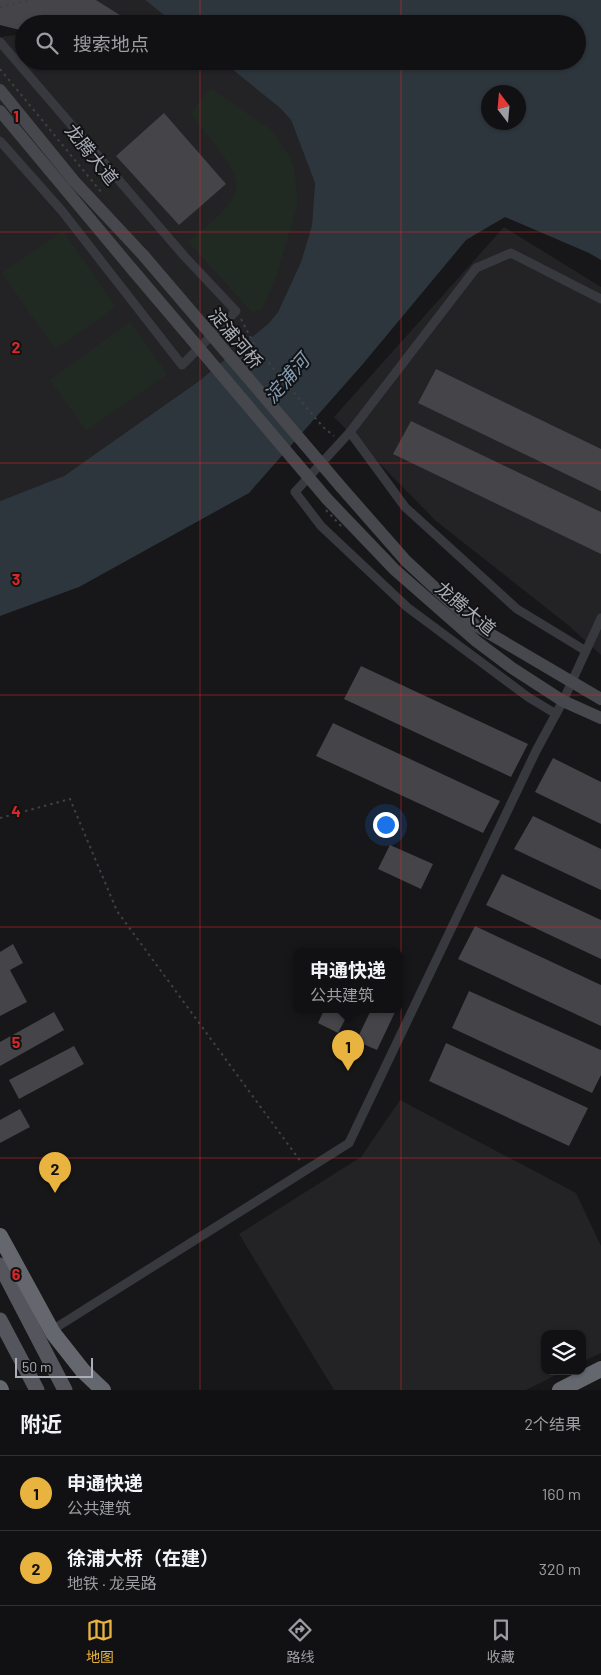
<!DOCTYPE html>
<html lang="zh">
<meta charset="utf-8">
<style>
:root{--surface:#111113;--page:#1e1f21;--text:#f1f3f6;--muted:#9c9da0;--line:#303133;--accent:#e9b33f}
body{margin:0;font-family:Barlow,"Noto Sans SC",sans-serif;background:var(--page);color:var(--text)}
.controls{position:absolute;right:15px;bottom:15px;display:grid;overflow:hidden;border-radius:10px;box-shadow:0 1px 4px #0004}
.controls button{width:45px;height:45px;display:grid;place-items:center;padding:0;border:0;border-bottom:1px solid var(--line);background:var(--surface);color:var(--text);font:25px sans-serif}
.compass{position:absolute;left:481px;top:85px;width:45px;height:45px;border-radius:50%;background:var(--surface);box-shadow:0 1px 4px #0004;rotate:344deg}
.scale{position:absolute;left:15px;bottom:12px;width:78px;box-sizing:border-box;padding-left:5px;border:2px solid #aaaeb8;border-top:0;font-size:14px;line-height:18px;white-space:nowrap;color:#aaaeb8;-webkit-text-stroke:4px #121214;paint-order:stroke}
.you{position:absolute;left:385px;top:824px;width:18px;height:18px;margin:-12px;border:4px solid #fff;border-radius:50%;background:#1a73e8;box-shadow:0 0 0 8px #1a73e833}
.badge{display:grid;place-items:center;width:32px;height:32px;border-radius:50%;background:var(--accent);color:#111;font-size:16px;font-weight:700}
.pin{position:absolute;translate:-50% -41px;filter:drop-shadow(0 1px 2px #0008)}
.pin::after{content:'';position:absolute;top:26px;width:18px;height:15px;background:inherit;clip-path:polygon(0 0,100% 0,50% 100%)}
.popup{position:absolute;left:293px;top:948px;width:110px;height:65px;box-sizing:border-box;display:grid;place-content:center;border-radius:10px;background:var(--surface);filter:drop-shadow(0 1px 4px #0005);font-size:16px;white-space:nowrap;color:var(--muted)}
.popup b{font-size:19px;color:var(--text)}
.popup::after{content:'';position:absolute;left:50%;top:100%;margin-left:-10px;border:10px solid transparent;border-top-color:var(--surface)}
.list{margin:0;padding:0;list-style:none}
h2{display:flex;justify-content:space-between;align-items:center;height:65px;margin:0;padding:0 20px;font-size:21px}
h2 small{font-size:16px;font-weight:400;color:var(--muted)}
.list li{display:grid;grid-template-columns:32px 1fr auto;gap:15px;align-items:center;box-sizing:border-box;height:75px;padding:0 20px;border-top:1px solid var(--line)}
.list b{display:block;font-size:19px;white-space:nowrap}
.list p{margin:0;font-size:16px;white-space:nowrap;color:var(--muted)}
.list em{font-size:16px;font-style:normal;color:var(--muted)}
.icon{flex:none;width:28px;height:28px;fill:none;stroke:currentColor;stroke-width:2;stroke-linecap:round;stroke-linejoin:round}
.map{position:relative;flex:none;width:601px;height:1390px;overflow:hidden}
.search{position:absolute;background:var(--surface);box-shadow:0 1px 4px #0004;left:15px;right:15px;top:15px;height:55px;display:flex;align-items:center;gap:12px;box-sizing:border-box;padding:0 18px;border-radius:28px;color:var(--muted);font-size:19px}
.sheet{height:215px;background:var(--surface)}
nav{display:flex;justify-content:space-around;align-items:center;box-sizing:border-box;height:70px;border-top:1px solid var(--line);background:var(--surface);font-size:14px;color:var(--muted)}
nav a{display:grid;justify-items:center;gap:2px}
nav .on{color:var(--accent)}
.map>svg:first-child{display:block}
</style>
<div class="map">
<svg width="601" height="1390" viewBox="0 0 601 1390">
<rect width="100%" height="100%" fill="#171719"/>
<g fill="#232326">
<polygon points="64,0 145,0 175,24 39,24"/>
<polygon points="24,34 24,61 222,61 280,108 291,120 315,183 312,225 301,262 278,312 269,323 199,381 64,476 0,501 0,37"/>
<polygon points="504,227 601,287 601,655 568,625 436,521 334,417"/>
<polygon points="400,1100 576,1193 601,1246 601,1353 582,1362 582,1334 545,1334 545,1371 564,1371 526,1390 334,1390 239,1234 361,1157"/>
</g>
<g fill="#212923">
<path d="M211,88L271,130L290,156L295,172L298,204L276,278L262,309L252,312L188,242C201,230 217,219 228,205C234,199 238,189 236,181C231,161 203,130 190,114Z"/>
<polygon points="63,231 116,307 55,349 2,273"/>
<polygon points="130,322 167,374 86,431 50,380"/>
</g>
<path fill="#2e363d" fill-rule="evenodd" d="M145,0H601V260L589,253L505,217L466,240L362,365L249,493L79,587L0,616V501L64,476L199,381L269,323L278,312L301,262L312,225L315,183L291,120L280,108L222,61H577V24H175ZM488,92H518V122H488Z"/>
<g fill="#444449">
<polygon points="0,0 96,0 134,24 24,24 24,31 0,25"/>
<polygon points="164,113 226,184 179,225 116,156"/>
<polygon points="436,369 601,449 601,491 418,403"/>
<polygon points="411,421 601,512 601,554 393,454"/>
<polygon points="361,666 528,744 511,777 344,699"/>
<polygon points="333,723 500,801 483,833 316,756"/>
<polygon points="553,758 601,782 601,824 535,792"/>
<polygon points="533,816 601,849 601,890 514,849"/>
<polygon points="390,845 433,864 421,889 378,869"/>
<polygon points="502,874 601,920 601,959 486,905"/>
<polygon points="475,926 601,985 601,1026 458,959"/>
<polygon points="13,944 23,963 10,970 27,1002 0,1016 0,952"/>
<polygon points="469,991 601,1050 601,1075 592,1093 452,1028"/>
<polygon points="324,1010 350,1010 338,1033 318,1023"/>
<polygon points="371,1010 396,1010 377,1050 356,1041"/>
<polygon points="54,1012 64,1030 0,1066 0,1042"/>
<polygon points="446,1043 588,1108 569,1146 429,1081"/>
<polygon points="74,1046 84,1064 19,1099 9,1080"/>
<polygon points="20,1109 30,1127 0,1143 0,1120"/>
</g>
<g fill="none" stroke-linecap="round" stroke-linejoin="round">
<g stroke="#3f4045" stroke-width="2" stroke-dasharray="2.5 4" stroke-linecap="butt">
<polyline points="0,7 32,0"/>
<polyline points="0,69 102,193"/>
<polyline points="241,319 256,348 323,427 334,436"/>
<polyline points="0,818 70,799 117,911 301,1162"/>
</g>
<g stroke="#38393e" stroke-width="9">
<polyline points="0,42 185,257 236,311 182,365 62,211 0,141"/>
<polyline points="350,432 295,492 321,526 407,607 528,697 556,714"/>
<polyline points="586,651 517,609 405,507 350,432 476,268 511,253 601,299"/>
<polyline points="49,1332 349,1143 536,751 563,701 601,618"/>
</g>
<g stroke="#47484e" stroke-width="12">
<polyline points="0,90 74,181 144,256"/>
<polyline points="0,111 131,268"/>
<polyline points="341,487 406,561 475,625 601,699"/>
<polyline points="327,499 395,570 476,641 512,668 563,701 601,718"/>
</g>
<g stroke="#55565d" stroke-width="15">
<polyline points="0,1265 65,1390"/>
<polyline points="0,1320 37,1390"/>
</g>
<g stroke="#65676f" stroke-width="16">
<polyline points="83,1371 103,1390"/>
<polyline points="0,1388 1,1390"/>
<polyline points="560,1390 601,1369"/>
</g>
<polyline stroke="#3f4045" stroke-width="2" stroke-dasharray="2.5 4" stroke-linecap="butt" points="326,510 343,528"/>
<g stroke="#47484e" stroke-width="12">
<polyline points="144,256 341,487"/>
<polyline points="131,268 327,499"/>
</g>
<polyline stroke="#65676f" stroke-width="16" points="0,1236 53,1333 83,1371"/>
</g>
<path fill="none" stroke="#d62828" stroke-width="1" stroke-opacity="0.55" d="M200,0V24M401,0V24M200,61V1390M401,61V1390M0,232H601M0,463H601M0,695H601M0,927H601M0,1158H601"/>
<g text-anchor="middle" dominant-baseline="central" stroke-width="4" stroke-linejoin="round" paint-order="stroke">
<g font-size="18" fill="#aaaeb8" stroke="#121214">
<text transform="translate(92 154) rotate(51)">龙腾大道</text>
<text transform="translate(236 338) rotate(50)">淀浦河桥</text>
<text transform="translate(466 608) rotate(40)">龙腾大道</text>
</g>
<g font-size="19" font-style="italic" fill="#839bb1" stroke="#121214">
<text transform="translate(286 378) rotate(-49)">淀浦河</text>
</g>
</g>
<g font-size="16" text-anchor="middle" font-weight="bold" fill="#d62828" stroke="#121214" stroke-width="4" stroke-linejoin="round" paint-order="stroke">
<text x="16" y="122">1</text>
<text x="16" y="353">2</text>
<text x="16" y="585">3</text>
<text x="16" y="817">4</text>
<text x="16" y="1048">5</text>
<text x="16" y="1280">6</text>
</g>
</svg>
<div class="controls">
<button><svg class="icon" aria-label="layers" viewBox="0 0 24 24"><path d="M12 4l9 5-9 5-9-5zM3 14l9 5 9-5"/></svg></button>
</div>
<svg class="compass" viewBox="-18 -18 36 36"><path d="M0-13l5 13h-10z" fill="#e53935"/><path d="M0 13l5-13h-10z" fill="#9c9da0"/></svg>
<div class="scale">50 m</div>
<div class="you"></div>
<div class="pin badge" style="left:348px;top:1071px">1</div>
<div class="popup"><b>申通快递</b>公共建筑</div>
<div class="pin badge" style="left:55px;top:1193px">2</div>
<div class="search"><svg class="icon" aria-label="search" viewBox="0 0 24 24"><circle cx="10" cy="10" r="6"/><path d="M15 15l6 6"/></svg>搜索地点</div>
</div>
<section class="sheet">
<h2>附近<small>2个结果</small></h2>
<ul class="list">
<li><span class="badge">1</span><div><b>申通快递</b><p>公共建筑</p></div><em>160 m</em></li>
<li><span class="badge">2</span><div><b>徐浦大桥（在建）</b><p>地铁 · 龙吴路</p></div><em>320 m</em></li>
</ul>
</section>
<nav>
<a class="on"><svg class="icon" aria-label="map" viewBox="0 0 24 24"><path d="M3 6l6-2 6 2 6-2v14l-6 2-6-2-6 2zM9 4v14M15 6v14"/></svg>地图</a>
<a><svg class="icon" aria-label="directions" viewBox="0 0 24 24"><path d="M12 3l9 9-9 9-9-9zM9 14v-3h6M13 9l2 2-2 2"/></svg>路线</a>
<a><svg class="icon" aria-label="saved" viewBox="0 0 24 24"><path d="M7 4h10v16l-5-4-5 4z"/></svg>收藏</a>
</nav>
